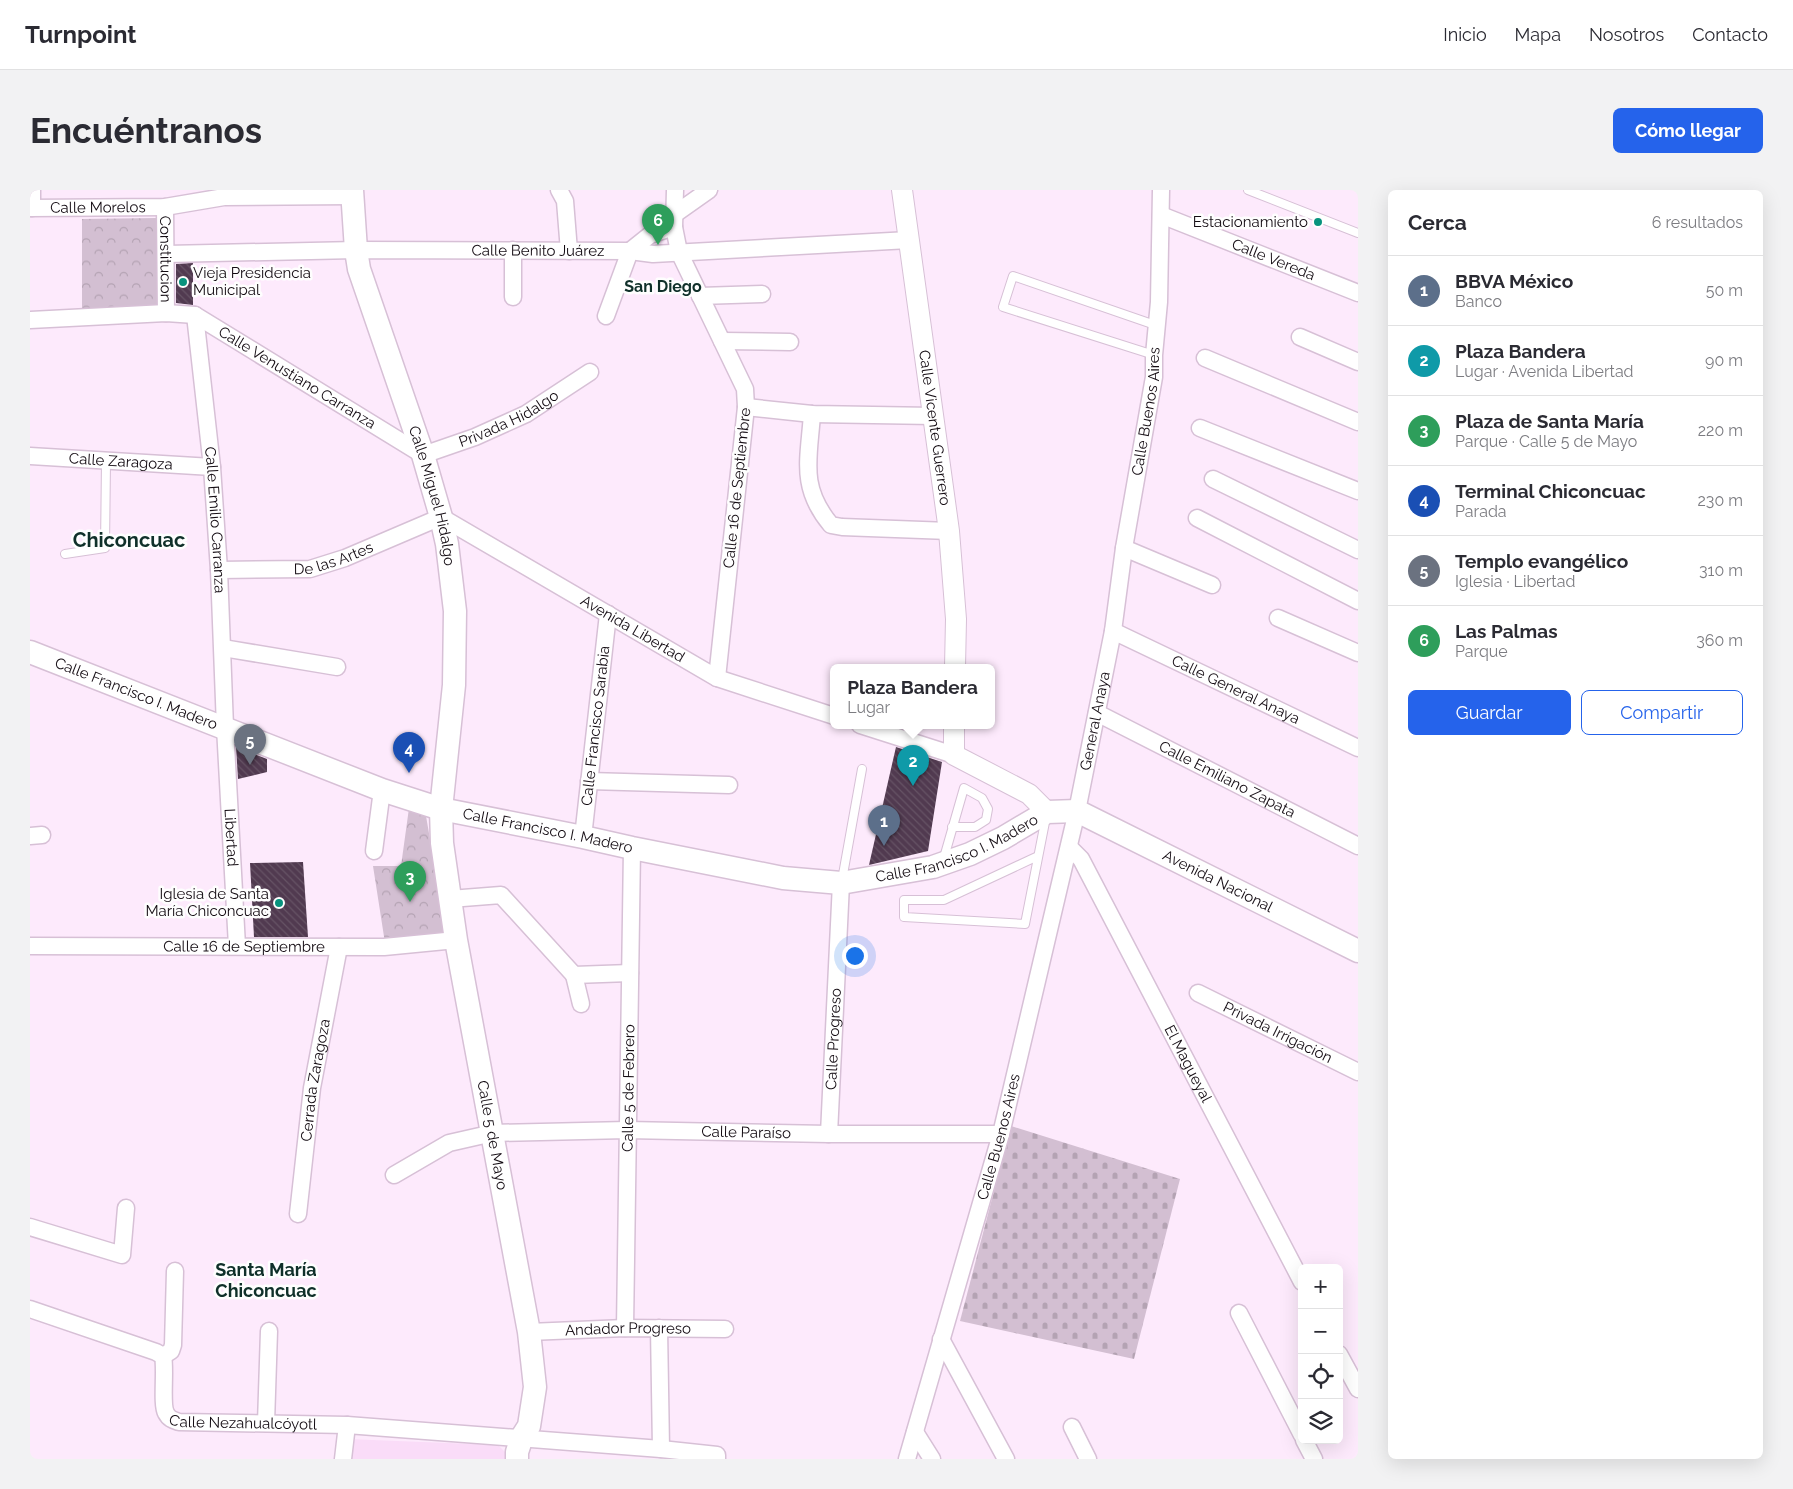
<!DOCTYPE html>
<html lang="es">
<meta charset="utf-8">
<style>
:root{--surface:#fff;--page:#f2f2f3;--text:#2b2b33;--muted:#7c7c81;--line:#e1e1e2;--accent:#2563eb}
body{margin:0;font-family:Raleway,sans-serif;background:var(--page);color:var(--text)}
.controls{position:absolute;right:15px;bottom:15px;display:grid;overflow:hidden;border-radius:8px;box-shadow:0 5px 20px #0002}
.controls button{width:45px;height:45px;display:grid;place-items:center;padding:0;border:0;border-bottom:1px solid var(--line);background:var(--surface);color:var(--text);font:25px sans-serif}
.you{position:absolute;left:824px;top:765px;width:18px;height:18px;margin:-12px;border:4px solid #fff;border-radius:50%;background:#1a73e8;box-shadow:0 0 0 8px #1a73e833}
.badge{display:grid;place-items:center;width:32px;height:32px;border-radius:50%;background:var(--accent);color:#fff;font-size:16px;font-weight:700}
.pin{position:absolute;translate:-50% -41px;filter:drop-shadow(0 1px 2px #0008)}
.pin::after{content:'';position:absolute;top:26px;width:18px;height:15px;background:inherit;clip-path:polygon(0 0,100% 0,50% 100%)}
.popup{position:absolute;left:800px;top:474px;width:165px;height:65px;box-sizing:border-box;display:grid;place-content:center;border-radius:8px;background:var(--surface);filter:drop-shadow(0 1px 4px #0005);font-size:16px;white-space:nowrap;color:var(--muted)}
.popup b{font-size:19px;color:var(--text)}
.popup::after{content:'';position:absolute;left:50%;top:100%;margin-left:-10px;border:10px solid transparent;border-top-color:var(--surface)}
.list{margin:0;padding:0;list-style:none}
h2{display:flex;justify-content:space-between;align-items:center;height:65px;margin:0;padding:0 20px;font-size:21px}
h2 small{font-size:16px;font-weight:400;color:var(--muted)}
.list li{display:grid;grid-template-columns:32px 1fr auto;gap:15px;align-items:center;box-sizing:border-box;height:70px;padding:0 20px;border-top:1px solid var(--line)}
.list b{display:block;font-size:19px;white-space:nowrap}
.list p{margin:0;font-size:16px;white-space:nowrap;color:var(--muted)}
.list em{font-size:16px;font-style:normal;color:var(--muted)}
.actions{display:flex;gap:10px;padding:15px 20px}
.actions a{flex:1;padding:11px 0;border:1px solid var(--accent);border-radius:8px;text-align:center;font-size:18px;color:var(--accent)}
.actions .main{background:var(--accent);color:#fff}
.icon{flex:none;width:28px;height:28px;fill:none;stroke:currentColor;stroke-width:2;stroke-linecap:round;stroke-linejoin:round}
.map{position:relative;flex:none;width:1328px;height:1269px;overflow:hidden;border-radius:8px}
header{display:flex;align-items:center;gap:30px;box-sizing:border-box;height:70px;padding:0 25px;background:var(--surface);border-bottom:1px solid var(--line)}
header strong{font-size:24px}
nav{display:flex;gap:28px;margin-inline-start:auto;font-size:18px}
.intro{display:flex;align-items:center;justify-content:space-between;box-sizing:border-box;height:120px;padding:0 30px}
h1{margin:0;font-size:35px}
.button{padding:12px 22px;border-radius:8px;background:var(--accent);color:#fff;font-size:18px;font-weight:700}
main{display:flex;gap:30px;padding:0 30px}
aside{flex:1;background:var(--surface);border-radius:8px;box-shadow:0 5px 20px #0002}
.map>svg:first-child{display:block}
</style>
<header>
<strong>Turnpoint</strong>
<nav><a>Inicio</a><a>Mapa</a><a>Nosotros</a><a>Contacto</a></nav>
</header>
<div class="intro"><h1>Encuéntranos</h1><a class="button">Cómo llegar</a></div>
<main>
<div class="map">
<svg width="1328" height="1269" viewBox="0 0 1328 1269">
<defs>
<pattern id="cemetery-stones" width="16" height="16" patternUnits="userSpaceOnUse" patternTransform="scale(1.25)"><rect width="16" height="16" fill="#d3bfd2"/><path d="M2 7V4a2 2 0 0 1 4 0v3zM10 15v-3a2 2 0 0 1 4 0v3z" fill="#b4a3b3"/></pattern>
<pattern id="park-crowns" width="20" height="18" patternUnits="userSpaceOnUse" patternTransform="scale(1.25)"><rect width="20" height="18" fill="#d3bfd2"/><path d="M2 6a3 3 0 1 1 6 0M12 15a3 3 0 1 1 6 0" fill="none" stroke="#b4a3b3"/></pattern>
<pattern id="building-back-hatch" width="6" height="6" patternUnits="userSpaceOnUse" patternTransform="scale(1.25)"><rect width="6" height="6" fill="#513a50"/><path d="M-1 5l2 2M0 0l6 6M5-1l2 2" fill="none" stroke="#665365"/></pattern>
</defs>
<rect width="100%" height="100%" fill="#fdeafc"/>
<polygon fill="#fadcf8" points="317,1249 468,1255 476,1263 476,1269 315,1269"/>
<polygon fill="url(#cemetery-stones)" points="981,936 1150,989 1104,1169 930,1131"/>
<g fill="url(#park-crowns)">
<polygon points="126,28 128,116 52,121 52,29"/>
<polygon points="379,618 396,626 417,747 355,753 343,676 371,676"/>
</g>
<g fill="url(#building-back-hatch)">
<polygon points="163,73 163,115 146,113 146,74"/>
<polygon points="206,557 237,569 237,582 208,589"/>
<polygon points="866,557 912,572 898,661 839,675"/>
<polygon points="273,672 278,747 224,747 220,673"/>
</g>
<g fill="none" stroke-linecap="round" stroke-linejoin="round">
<g stroke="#d7c0d6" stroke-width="10">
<g id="service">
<polyline points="1218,0 1328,43"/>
<polyline points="1124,165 973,117 983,86 1128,136"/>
<polyline points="35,364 75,358 76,271"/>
<polyline points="1008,666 914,710 874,710 874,727 995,734 1016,627"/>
<polyline points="913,671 934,598 952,608 958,619 956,630 945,637 922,637"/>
<polyline points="812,690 832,579"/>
</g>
</g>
<g stroke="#d7c0d6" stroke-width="19">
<g id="minor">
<polyline points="529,0 535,11 539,61"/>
<polyline points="645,0 644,37 649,62 715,199 716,217 687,488"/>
<path id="s1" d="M135,17L136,123"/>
<path id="s2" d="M0,18L135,17L194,7L323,6"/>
<polyline points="2,18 2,0"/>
<polyline points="645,24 679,0"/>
<path id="s3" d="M1131,25L1328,103"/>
<path id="s4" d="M137,64L326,60L600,61L623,64L879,50"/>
<polyline points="670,106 732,104"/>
<polyline points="483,107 483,60"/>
<path id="s5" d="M165,125L182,277L189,380L195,537L207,756"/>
<polyline points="576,126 600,61 620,45 644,37"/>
<path id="s6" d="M0,130L136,123L165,125L393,265L445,247L496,224L560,182"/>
<polyline points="1270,147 1328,172"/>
<polyline points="692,151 760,152"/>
<polyline points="1175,168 1328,232"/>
<polyline points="716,217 782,224 904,226"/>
<path d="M782,224C779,269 769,297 801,335L812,337L919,341"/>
<polyline points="1170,238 1328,301"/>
<path id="s7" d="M0,266L182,277"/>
<polyline points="1183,289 1328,360"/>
<polyline points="1167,328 1328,411"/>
<polyline points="1094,358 1182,395"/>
<path id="s8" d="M189,380L280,379L315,368L411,327L687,488L804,526"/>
<polyline points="1248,428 1328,463"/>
<path id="s9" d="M1083,441L1328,558"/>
<polyline points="193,458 307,477"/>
<path id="s10" d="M1067,523L1328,656"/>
<polyline points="830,535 924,565"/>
<polyline points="559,591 699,595"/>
<polyline points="0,646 12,645"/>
<path id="s11" d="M553,647L578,424"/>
<path id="s12" d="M1039,657L1051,669L1272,1092"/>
<polyline points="344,661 352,600"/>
<polyline points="420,709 471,705 544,785 600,783"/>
<path id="s13" d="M0,756L354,757L426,750"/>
<polyline points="544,785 551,814"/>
<path id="s14" d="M1168,803L1328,882"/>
<path id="s15" d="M799,944L811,693"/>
<path id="s16" d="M364,985L419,953L463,943L597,940L799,944H971"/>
<path id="s17" d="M268,1024L282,898L309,757"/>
<polyline points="0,1037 92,1065 96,1018"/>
<path id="s18" d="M0,1119L126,1162L133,1166C136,1180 131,1214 136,1223C139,1229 143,1230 149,1232L317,1235L631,1259L687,1265V1269"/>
<polyline points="1209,1123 1272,1245"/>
<path id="s19" d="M595,1138L602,658"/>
<polyline points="629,1138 631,1259"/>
<path id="s20" d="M499,1142L595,1138L695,1139"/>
<polyline points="911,1149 976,1269"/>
<polyline points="1309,1164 1328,1199"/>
<polyline points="133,1166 141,1161 143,1155 145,1081"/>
<polyline points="236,1233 239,1141"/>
<polyline points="1042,1237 1058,1269"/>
<polyline points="885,1242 902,1269"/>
<polyline points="1274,1250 1284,1269"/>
<polyline points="313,1269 317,1235"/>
<path id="s21" d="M877,1269L971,944L1047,621L1083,441L1094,358L1124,187V165L1129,112L1131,0"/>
</g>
</g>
<g stroke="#d7c0d6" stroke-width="22">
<g id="tertiary">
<path id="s22" d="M872,0L919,341L926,429L925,477"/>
<polyline points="924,535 924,565 999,604 1017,622"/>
</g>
</g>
<g stroke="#d7c0d6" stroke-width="25">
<g id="secondary">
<path id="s23" d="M322,0L326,60L329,79L393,265L411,327L417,354L425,421L424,495L411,619L412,653L426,750L499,1142L505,1197L499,1236L492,1247L487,1262V1269"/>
<path id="s24" d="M0,462L352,600L411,619L553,647L602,658L753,688L811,693L903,677L940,664L973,648L1017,622L1047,621L1328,761"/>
</g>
</g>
<use href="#service" stroke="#fff" stroke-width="8"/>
<use href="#minor" stroke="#fff" stroke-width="16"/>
<use href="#tertiary" stroke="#fff" stroke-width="20"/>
<use href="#secondary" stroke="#fff" stroke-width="22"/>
</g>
<g fill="#08937e" stroke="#fefefe" stroke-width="2">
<circle cx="1288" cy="32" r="5"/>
<circle cx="153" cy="92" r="5"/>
<circle cx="249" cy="713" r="5"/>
</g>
<g text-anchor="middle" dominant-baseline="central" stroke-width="5" stroke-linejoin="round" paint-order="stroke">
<g font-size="15" fill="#130b12" stroke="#fefefe">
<text stroke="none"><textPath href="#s2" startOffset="68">Calle Morelos</textPath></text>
<text stroke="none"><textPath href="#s4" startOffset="371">Calle Benito Juárez</textPath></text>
<text stroke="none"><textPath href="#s1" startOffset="52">Constitucion</textPath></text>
<text stroke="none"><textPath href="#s3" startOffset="121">Calle Vereda</textPath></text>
<text stroke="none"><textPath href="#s6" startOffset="285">Calle Venustiano Carranza</textPath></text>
<text stroke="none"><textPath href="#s21" startOffset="1076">Calle Buenos Aires</textPath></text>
<text stroke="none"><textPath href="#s6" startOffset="526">Privada Hidalgo</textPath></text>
<text stroke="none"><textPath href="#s22" startOffset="240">Calle Vicente Guerrero</textPath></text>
<text stroke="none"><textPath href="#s7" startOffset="91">Calle Zaragoza</textPath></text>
<text transform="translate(707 298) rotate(-84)">Calle 16 de Septiembre</text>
<text stroke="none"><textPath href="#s23" startOffset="318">Calle Miguel Hidalgo</textPath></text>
<text stroke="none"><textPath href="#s5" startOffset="206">Calle Emilio Carranza</textPath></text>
<text stroke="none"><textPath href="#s8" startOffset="116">De las Artes</textPath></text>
<text stroke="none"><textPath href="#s8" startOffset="454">Avenida Libertad</textPath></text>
<text stroke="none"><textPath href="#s9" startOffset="136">Calle General Anaya</textPath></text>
<text stroke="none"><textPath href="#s24" startOffset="114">Calle Francisco I. Madero</textPath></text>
<text stroke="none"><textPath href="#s21" startOffset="762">General Anaya</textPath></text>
<text stroke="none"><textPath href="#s11" startOffset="112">Calle Francisco Sarabia</textPath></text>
<text stroke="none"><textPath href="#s10" startOffset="146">Calle Emiliano Zapata</textPath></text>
<text stroke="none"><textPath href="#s24" startOffset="549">Calle Francisco I. Madero</textPath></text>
<text stroke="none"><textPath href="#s5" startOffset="524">Libertad</textPath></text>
<text stroke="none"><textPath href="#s24" startOffset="969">Calle Francisco I. Madero</textPath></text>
<text stroke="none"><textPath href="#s24" startOffset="1255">Avenida Nacional</textPath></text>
<text stroke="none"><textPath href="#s13" startOffset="214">Calle 16 de Septiembre</textPath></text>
<text stroke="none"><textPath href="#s14" startOffset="89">Privada Irrigación</textPath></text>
<text stroke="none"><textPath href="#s15" startOffset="95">Calle Progreso</textPath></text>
<text stroke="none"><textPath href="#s12" startOffset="248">El Magueyal</textPath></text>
<text stroke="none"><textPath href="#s17" startOffset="135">Cerrada Zaragoza</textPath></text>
<text stroke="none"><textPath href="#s19" startOffset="240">Calle 5 de Febrero</textPath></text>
<text stroke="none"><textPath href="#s16" startOffset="362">Calle Paraíso</textPath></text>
<text stroke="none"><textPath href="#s23" startOffset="965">Calle 5 de Mayo</textPath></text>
<text stroke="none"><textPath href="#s21" startOffset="335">Calle Buenos Aires</textPath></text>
<text stroke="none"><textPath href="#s20" startOffset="99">Andador Progreso</textPath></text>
<text stroke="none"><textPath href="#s18" startOffset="279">Calle Nezahualcóyotl</textPath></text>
</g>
<g font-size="15" fill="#130b12" stroke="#fefefe" text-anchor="end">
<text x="1278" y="32">Estacionamiento</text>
<text x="163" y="83" text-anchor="start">Vieja Presidencia<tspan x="163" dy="17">Municipal</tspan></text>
<text x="239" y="704">Iglesia de Santa<tspan x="239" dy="17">María Chiconcuac</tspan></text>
</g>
<g font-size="16" font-weight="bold" fill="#10302a" stroke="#fefefe">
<text x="633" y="96">San Diego</text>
</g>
<g font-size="18" font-weight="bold" fill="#10302a" stroke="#fefefe">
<text x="236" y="1079">Santa María<tspan x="236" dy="21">Chiconcuac</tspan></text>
</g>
<g font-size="20" font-weight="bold" fill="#10302a" stroke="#fefefe">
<text x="99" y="350">Chiconcuac</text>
</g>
</g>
</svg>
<div class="controls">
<button>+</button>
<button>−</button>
<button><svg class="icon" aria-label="locate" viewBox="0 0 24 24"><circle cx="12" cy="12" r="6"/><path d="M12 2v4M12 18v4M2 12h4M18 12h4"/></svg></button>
<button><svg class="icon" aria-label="layers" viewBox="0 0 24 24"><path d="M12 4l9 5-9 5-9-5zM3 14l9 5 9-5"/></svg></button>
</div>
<div class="you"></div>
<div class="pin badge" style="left:854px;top:656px;background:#5c6f8a">1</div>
<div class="pin badge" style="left:883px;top:596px;background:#0f9aa8">2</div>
<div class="popup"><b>Plaza Bandera</b>Lugar</div>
<div class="pin badge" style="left:380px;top:712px;background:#2e9e5b">3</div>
<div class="pin badge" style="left:379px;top:583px;background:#1a4fb4">4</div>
<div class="pin badge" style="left:220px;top:575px;background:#6b7280">5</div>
<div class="pin badge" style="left:628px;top:55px;background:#2e9e5b">6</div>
</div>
<aside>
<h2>Cerca<small>6 resultados</small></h2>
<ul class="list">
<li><span class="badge" style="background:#5c6f8a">1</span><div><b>BBVA México</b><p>Banco</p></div><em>50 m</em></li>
<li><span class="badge" style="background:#0f9aa8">2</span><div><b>Plaza Bandera</b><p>Lugar · Avenida Libertad</p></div><em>90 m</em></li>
<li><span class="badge" style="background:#2e9e5b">3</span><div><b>Plaza de Santa María</b><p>Parque · Calle 5 de Mayo</p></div><em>220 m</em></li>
<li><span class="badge" style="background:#1a4fb4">4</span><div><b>Terminal Chiconcuac</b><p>Parada</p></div><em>230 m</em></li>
<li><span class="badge" style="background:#6b7280">5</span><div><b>Templo evangélico</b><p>Iglesia · Libertad</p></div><em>310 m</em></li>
<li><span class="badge" style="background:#2e9e5b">6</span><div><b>Las Palmas</b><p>Parque</p></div><em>360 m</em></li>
</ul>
<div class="actions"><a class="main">Guardar</a><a>Compartir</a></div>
</aside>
</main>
